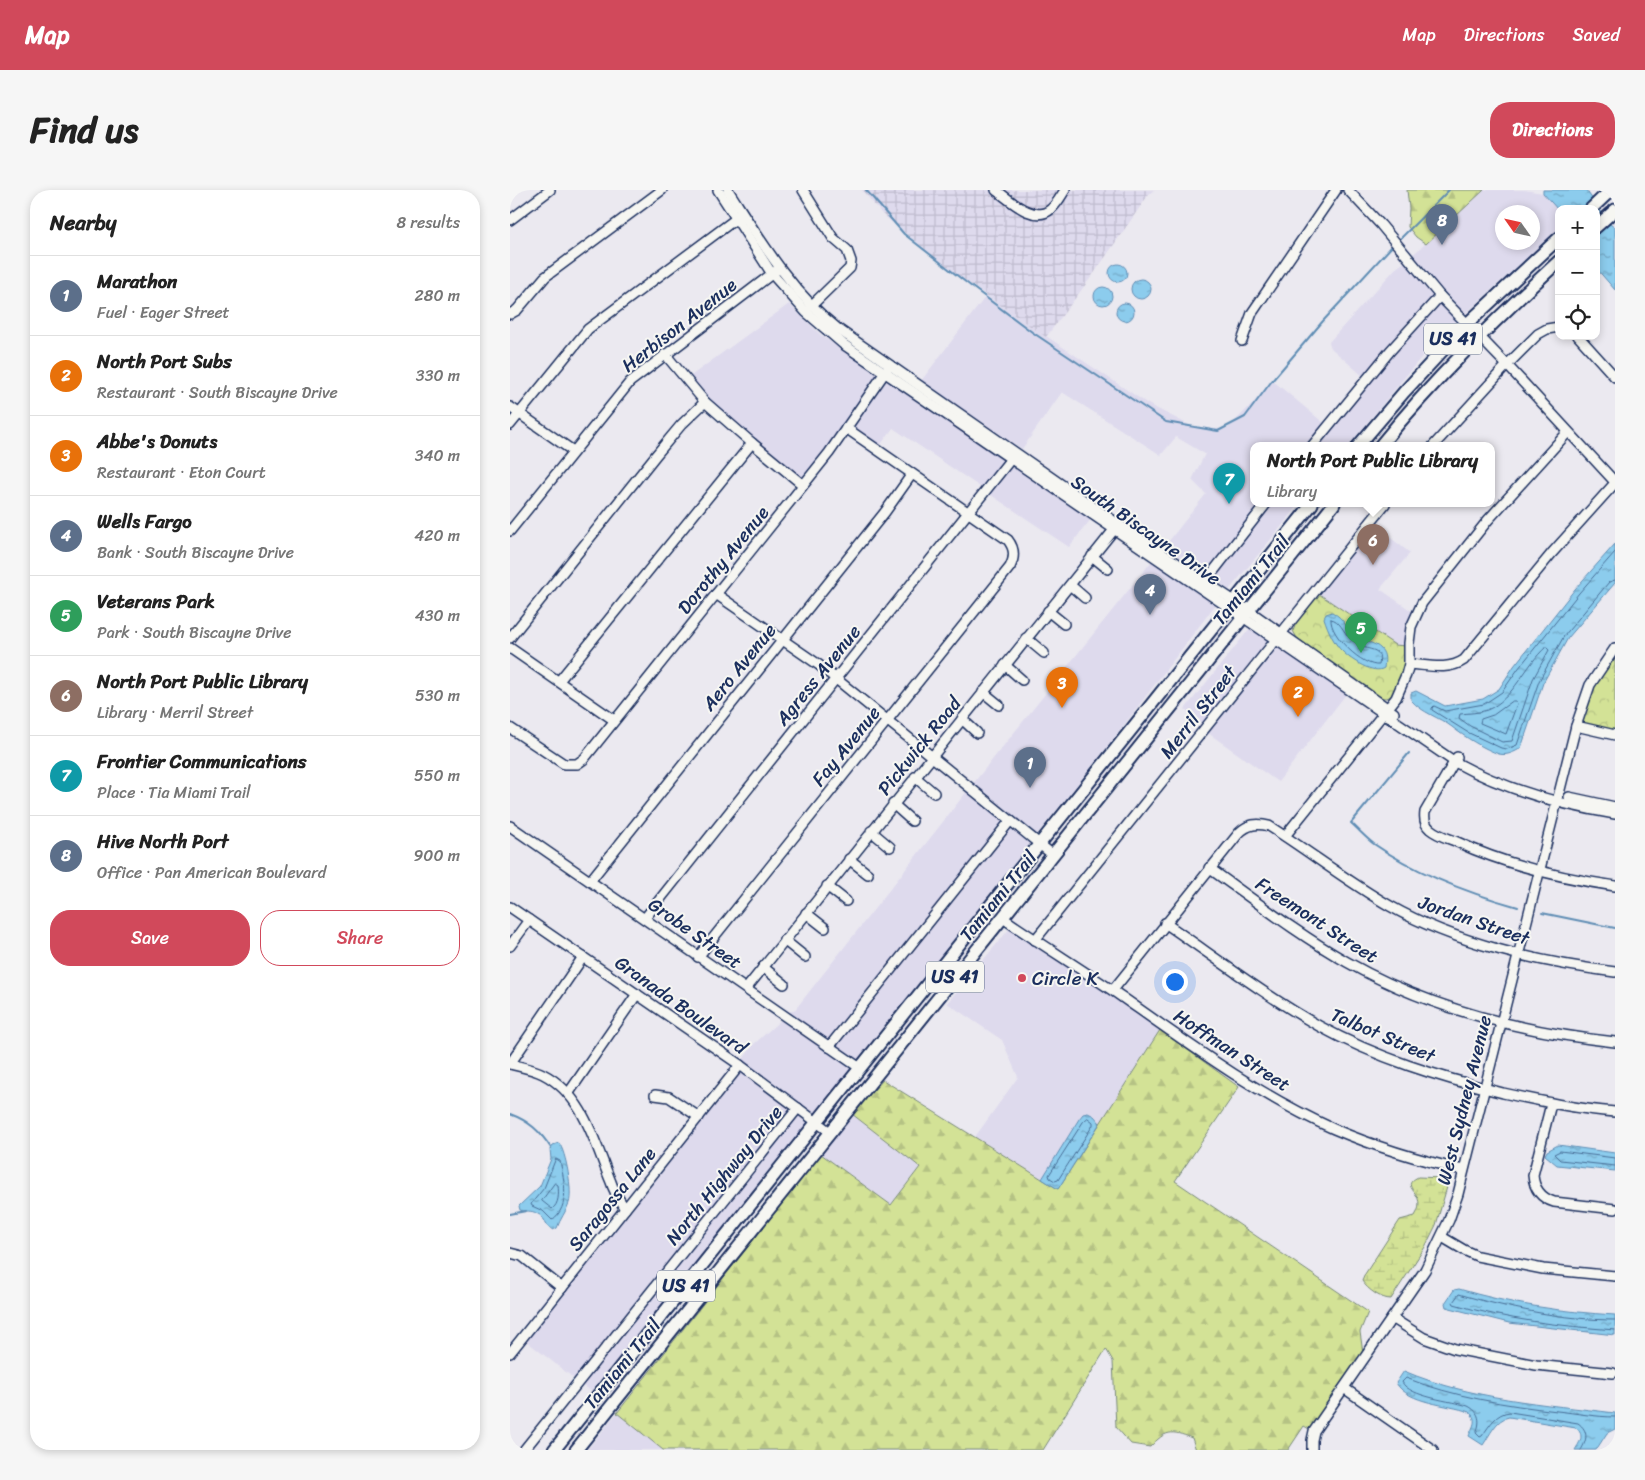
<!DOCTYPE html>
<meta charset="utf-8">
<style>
:root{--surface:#fff;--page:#f6f6f6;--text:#222;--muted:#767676;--line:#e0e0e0;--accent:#d1495b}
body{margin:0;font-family:Sriracha,sans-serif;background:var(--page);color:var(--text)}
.controls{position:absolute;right:15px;top:15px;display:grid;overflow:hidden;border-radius:10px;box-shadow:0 2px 8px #0003}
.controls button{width:45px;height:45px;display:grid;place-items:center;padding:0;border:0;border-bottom:1px solid var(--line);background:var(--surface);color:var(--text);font:25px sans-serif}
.compass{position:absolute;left:985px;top:15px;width:45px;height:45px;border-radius:50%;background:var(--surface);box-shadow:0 2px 8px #0003;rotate:304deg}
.you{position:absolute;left:664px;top:791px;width:18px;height:18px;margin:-12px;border:4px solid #fff;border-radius:50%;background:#1a73e8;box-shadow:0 0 0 8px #1a73e833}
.badge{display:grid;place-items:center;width:32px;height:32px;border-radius:50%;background:var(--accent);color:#fff;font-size:16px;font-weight:700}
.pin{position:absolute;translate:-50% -41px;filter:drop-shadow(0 1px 2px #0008)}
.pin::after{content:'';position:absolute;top:26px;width:18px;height:15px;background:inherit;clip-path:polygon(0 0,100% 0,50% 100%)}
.popup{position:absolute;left:740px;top:252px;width:245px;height:65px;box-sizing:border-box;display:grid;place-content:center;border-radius:10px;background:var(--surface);filter:drop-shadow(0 1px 4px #0005);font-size:16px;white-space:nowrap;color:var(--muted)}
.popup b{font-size:19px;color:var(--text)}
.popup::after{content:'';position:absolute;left:50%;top:100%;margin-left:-10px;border:10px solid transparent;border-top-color:var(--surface)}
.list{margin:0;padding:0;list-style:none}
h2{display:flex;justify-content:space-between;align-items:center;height:65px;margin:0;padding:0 20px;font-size:21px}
h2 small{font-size:16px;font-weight:400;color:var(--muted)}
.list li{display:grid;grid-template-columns:32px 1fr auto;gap:15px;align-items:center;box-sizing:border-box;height:80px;padding:0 20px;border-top:1px solid var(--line)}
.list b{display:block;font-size:19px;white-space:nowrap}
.list p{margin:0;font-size:16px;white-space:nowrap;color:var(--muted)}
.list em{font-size:16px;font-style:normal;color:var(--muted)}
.actions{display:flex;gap:10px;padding:15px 20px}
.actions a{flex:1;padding:11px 0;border:1px solid var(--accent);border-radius:20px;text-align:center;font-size:18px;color:var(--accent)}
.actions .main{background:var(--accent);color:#fff}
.icon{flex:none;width:28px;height:28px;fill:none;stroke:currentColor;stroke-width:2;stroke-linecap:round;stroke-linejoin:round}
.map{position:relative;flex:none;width:1105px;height:1260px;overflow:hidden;border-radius:20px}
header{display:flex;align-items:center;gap:30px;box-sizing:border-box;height:70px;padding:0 25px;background:var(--accent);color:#fff}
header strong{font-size:24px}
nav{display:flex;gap:28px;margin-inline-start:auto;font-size:18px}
.intro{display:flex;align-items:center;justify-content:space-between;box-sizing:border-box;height:120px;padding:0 30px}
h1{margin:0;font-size:35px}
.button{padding:12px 22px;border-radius:20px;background:var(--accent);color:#fff;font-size:18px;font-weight:700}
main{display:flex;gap:30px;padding:0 30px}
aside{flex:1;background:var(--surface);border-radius:20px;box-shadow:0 2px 8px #0003}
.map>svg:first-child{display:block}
</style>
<header>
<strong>Map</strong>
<nav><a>Map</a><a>Directions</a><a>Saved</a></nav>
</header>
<div class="intro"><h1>Find us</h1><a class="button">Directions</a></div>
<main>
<aside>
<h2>Nearby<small>8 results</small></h2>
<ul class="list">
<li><span class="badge" style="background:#5c6f8a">1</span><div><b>Marathon</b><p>Fuel · Eager Street</p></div><em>280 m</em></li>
<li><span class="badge" style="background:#e8710a">2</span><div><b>North Port Subs</b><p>Restaurant · South Biscayne Drive</p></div><em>330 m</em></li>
<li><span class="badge" style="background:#e8710a">3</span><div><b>Abbe's Donuts</b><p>Restaurant · Eton Court</p></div><em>340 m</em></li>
<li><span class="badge" style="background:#5c6f8a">4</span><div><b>Wells Fargo</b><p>Bank · South Biscayne Drive</p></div><em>420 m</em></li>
<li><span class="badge" style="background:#2e9e5b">5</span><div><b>Veterans Park</b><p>Park · South Biscayne Drive</p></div><em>430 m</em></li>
<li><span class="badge" style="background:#8d6e63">6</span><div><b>North Port Public Library</b><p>Library · Merril Street</p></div><em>530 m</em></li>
<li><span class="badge" style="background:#0f9aa8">7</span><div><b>Frontier Communications</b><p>Place · Tia Miami Trail</p></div><em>550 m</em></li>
<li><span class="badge" style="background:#5c6f8a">8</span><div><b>Hive North Port</b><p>Office · Pan American Boulevard</p></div><em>900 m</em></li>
</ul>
<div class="actions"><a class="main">Save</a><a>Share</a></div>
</aside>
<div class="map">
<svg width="1105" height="1260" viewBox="0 0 1105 1260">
<defs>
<pattern id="industrial-grid" width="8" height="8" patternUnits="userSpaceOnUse" patternTransform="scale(1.25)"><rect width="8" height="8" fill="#dedaed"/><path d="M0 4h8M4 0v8" fill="none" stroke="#bebbce"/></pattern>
<pattern id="forest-firs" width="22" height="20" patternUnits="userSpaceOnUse" patternTransform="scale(1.25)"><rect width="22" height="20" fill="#d3e296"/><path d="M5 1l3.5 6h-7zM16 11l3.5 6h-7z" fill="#b5c284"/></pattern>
<pattern id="wetland-marsh" width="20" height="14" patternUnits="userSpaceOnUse" patternTransform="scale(1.25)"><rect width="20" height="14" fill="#d3e296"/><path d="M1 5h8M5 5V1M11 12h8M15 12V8" fill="none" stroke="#b5c284"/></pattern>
<pattern id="park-crowns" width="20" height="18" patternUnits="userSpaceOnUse" patternTransform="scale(1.25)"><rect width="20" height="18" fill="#d3e296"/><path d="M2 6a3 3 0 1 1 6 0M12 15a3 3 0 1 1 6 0" fill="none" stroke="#b5c284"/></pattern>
<pattern id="water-ripples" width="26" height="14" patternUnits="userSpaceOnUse" patternTransform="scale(1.25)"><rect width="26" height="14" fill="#8ccced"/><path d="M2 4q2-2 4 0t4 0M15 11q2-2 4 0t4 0" fill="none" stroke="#72a6c3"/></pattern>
</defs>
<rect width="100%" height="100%" fill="#ebe9f0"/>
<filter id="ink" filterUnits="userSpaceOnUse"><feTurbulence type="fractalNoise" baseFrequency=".02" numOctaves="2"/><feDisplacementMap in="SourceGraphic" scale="10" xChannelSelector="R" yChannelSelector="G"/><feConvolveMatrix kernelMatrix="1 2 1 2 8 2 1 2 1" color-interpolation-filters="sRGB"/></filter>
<g filter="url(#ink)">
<g fill="#dedaed" fill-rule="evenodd">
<path d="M974,0H1014L1033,3L1049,21V38L953,126L933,104L901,66L933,39ZM992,22H1022V52H992Z"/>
<polygon points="897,70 926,106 854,187 821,158 819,152 885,79"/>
<polygon points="476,106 638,214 681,236 705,239 718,238 744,212 762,190 815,234 798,256 744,256 744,314 752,314 696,385 655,356 696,304 682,290 695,264 666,247 651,265 552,202 512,259 411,191"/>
<polygon points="931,111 948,130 924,152 838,256 806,256 856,195"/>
<polygon points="279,114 312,146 369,185 316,261 293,290 260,264 193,204 178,188"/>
<polygon points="374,189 495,271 473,299 383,238 369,257 340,237"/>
<polygon points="501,274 581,329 559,357 478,303"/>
<polygon points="760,314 790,314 719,400 702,388"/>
<polygon points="863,334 900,363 870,399 903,422 895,456 885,455 809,404"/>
<polygon points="642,371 706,414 598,556 525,647 462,595"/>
<polygon points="741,437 761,451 695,534 675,519"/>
<polygon points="766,455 837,503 768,592 698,543"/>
<polygon points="458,600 496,631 318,852 277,824 281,821 284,821"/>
<polygon points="501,635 521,652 346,872 324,856"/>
<polygon points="501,737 601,803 650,840 590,933 584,926 578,923 571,926 532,989 465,947 508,887 492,850 437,813"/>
<polygon points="273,828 342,876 304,926 231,872 244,854"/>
<polygon points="231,880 284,919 66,1190 15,1150"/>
<polygon points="289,923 300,930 245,1000 81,1201 72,1194"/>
<polygon points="342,924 410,977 381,1015 311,964 323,947"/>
<polygon points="107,1223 153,1260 77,1260"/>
</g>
<g fill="url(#industrial-grid)">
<polygon points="352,0 481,0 516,24 529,27 559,0 644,0 639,4 585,82 536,147 440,80 372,24"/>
<polygon points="492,0 551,0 536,18 528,21 519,18"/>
</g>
<g fill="url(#forest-firs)" stroke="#77887a">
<polygon points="897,0 974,0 916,54 906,47 898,37 899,18"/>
<path d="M650,840L729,897L665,991L858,1122L850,1142L853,1163L801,1240L794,1236L778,1260H686L682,1248C661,1240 656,1240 640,1257L621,1254L606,1237L603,1171L596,1159L533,1260H153L107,1223L311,964L381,1015L410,977L342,924L373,890L548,999Z"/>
</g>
<path fill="url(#wetland-marsh)" stroke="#77887a" d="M908,987L932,988L936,992L937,997L926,1035L915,1057L881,1109C871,1109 858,1100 852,1091L855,1084L890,1030L905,1026C920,1002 886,998 908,987Z"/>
<g fill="url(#park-crowns)" stroke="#77887a">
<path d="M809,404L885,455L895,456C895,468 892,506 876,508C873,508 871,507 868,506L787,448L783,441L786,433Z"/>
<polygon points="1105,465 1105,542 1074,534 1072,530 1082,497"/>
</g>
<g fill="url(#water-ripples)" stroke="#5f8db4">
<polygon points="1033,0 1076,0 1100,34 1105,38 1105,100 1086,78 1086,19 1049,19 1049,21 1033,3"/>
<circle cx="608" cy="83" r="9"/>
<circle cx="631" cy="99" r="10"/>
<circle cx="593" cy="106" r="9"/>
<circle cx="615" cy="122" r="9"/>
<path d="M1105,354V393L1058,448L1033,493L1011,558C1005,562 997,566 989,564C976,560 953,546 942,537C929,527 912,523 901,510V503L906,501L935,516L973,509L989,499L1004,476L1065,399Z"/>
<path d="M822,422C836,430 833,435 844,445C852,452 865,452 871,459C876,465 875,471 874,478C864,485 841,470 833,462C824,454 818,440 814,428L816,424Z"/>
<polygon points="578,923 584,926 590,933 548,999 532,989 569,929 573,924"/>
<path d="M49,953C56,962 63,1002 59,1013C56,1022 50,1029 47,1038L43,1040C36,1037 35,1026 26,1023C21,1020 16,1022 10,1020L9,1016L30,996L41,969L40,959L43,955Z"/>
<polygon points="1048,955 1105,963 1105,981 1047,975 1035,965 1037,961"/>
<path d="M949,1099C999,1114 1053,1122 1105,1125V1145L999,1133L936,1117L935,1113L944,1100Z"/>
<path d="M894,1181C960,1209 1034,1214 1105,1223V1239L1097,1243L1086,1260H1065C1070,1252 1075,1245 1066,1238L999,1227C986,1229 980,1245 973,1255L959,1246C962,1237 969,1230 959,1222C938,1214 899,1214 886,1193Z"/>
</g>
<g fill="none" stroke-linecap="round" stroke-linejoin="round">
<g stroke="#486e97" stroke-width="1">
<polyline points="1105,362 1069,403 1008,479 992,502 974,514 935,521 924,516 922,518 922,520 957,542 991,558 997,559 1007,555 1029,491 1054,446 1099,392 1105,390"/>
<path d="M821,429C830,430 833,442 840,448C843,451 849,455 853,457C864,461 872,459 869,475C853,477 819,445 821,429Z"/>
<path d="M1036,457L1039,460L1023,489L1002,551L992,552L960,536L949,528L950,524C959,523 969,523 977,520C1004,509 1015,475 1036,457Z"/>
<polygon points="1003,511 1006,511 1007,514 996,544 970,533 971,529 983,525"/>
<polygon points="578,928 583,932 583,935 548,990 545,991 540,988 539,985 573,932"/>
<polyline points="1105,968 1050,961 1044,964 1050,970 1105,976"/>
<path d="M46,969L50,971C54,990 61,1016 42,1030L33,1021L22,1016L21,1014L34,998Z"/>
<path d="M45,993L48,995C49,1004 49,1014 42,1019L32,1011Z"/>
<path d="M1105,1130C1055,1130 996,1118 949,1104L943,1112L944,1114C996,1130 1051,1136 1105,1140"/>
<path d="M1071,1260C1077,1250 1079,1241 1068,1233L1000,1222C986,1223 980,1235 972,1246L970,1247L966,1243C971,1232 970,1222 958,1216C943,1211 899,1207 892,1192L896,1188C944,1207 996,1215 1047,1221C1066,1223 1086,1227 1105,1227"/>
</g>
<g stroke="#5f8db4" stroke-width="2">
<polyline points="356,0 394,44 462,97 522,142 656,232 708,241 735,227 761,192 813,131 884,54"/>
<polyline points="888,51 939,0"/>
<path d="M899,563L841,633C849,640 856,648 864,654C907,684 958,703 1008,717"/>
<polyline points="1032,723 1105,738"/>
<path d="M0,924C19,931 30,941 41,958"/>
<polyline points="0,1024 16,1021"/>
</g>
<g stroke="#1b2f5e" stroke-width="12">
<g id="minor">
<path d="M208,0L262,84L296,122L333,154L945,572C992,598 1051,615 1105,624"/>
<path d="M218,0C251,51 280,101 328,139L608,334L738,420L884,523"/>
<polyline points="293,0 323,48 337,60 341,71 340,78 301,116"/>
<path d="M486,0C500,10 524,34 541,19C547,14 551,6 555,0"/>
<polyline points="838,0 871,35 930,106 997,175 1105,292"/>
<polyline points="0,30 40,0"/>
<polyline points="0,124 7,120 35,87 152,0"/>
<polyline points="1068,146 1105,187"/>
<polyline points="732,151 742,123 826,0"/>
<polyline points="155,164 195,212 242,253 293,295"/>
<polyline points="0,217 63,261"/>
<polyline points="0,235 78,139 231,25"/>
<polyline points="802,256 880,161 930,106"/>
<polyline points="923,256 997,175 1028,144 1037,139 1049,137"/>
<polyline points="0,341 120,192 267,80"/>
<polyline points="582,366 598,379"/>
<polyline points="695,392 756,314"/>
<polyline points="560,395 575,408"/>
<polyline points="206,404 309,475 543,665"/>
<polyline points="538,421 554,434"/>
<polyline points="0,448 146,265 171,235 195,212"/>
<polyline points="516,448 534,463"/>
<polyline points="0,458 104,530"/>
<path d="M899,474C917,475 938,481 954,470L1042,363L1105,293"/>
<polyline points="495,475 512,490"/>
<polyline points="49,491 242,253"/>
<polyline points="473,502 489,515"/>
<polyline points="452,529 467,543"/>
<polyline points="1066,536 1105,545"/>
<polyline points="0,538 54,574 67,574 74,569 319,263 378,178"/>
<path d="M947,567L915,622C914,629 915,635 920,639C927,645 937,648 945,651C993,674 1052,688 1105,696"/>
<polyline points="405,587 424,603"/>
<polyline points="1059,607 1105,617"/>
<polyline points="383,614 402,631"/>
<polyline points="0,636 350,878"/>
<polyline points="361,641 380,657"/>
<polyline points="775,646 886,508 896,485 899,474 899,453 901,437 912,413 978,330 1058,242"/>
<polyline points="339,669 358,684"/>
<path d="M699,678C744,710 789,745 837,772C918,818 1013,842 1105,852"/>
<polyline points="80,691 375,322 402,284"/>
<polyline points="317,696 336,711"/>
<polyline points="0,717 230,875 320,942"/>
<polyline points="296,723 315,738"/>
<polyline points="135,728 504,265"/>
<path d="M493,728C532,755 573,780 612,807C680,855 748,905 824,939C866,957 909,970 953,980"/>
<path d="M655,733C706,768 756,806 809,836C867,868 929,887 993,903C1030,911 1067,919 1105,922"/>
<polyline points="274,750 295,767"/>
<polyline points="525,750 875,314"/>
<polyline points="0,756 19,730"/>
<path d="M188,767L500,377C505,367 505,359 498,350L336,238"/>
<polyline points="253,777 274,794"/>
<polyline points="236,799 607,336"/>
<path d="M603,800L729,643C738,634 747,633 759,636C800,662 838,692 880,716C945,753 1031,773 1105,782"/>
<polyline points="319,857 500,631"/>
<path d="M0,874C11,877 23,879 33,884C74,905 85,954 101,992C104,1002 110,1011 115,1019"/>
<polyline points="0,874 73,767"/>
<polyline points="58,904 127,804"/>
<polyline points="145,905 159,907 189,927"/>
<path d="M1041,914L1023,985C1024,999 1031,1008 1044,1012L1105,1019"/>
<polyline points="932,1047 954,1060 967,1066 1033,1079 1105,1086"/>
<polyline points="0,1063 12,1066 52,1098"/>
<polyline points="882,1128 914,1148 945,1159 1026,1175 1103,1183"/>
<polyline points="0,1163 230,875"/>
<polyline points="834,1198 923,1260"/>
<polyline points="14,1260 288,918"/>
<polyline points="802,1260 802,1250 804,1241 915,1080 939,1030 948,1004 1066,536 1080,495 1105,458"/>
</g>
</g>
<g stroke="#1b2f5e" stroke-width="15">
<g id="major">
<polyline points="1081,19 1101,0"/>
<polyline points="1086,37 1105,20"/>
<polyline points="848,256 894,202 957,134 1049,48"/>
<path d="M870,256C924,189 986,129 1049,71"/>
<polyline points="44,1260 802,314"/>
<polyline points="66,1260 824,314"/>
</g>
</g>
<use href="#minor" stroke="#f6f6f2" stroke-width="9"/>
<use href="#major" stroke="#f6f6f2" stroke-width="11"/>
</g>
</g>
<circle fill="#d1495b" stroke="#f6f6f2" stroke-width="2" cx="512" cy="788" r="5"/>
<g text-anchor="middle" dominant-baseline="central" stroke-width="4" stroke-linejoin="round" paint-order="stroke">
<g fill="#f6f6f2" stroke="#5d6b8a" stroke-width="1">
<rect x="914" y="133.5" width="58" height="31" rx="4"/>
<rect x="416" y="771.5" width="58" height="31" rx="4"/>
<rect x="147" y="1080.5" width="58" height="31" rx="4"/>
</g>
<g font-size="18" font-weight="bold" fill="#1b2f5e">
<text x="943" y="149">US 41</text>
<text x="445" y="787">US 41</text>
<text x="176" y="1096">US 41</text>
</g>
<g font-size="19" fill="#1b2f5e" stroke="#f6f6f2">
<text transform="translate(169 135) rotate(-38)">Herbison Avenue</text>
<text transform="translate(636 340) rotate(35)">South Biscayne Drive</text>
<text transform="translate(213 370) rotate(-51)">Dorothy Avenue</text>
<text transform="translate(741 390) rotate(-51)">Tamiami Trail</text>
<text transform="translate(229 477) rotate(-51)">Aero Avenue</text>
<text transform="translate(308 485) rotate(-51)">Agress Avenue</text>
<text transform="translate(688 522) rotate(-52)">Merril Street</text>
<text transform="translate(336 556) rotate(-51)">Fay Avenue</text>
<text transform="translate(409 556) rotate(-51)">Pickwick Road</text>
<text transform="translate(488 706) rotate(-51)">Tamiami Trail</text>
<text transform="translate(807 730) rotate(33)">Freemont Street</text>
<text transform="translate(964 730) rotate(19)">Jordan Street</text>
<text transform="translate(185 743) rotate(35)">Grobe Street</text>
<text transform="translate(171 815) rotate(35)">Granada Boulevard</text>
<text transform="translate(873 845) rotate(23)">Talbot Street</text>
<text transform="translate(722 860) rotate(33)">Hoffman Street</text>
<text transform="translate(954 910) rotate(-76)">West Sydney Avenue</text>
<text transform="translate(214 985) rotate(-51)">North Highway Drive</text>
<text transform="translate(102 1009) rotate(-51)">Saragossa Lane</text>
<text transform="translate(112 1174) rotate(-51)">Tamiami Trail</text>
</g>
<g font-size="19" fill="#1b2f5e" stroke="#f6f6f2" text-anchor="start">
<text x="522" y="788">Circle K</text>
</g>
</g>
</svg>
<div class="controls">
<button>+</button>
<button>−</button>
<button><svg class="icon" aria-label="locate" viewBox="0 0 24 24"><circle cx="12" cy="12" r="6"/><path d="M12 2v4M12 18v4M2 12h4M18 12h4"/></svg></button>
</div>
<svg class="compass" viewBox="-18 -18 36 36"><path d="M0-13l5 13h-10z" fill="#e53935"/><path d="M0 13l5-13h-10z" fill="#767676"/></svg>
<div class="you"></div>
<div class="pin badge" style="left:520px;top:598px;background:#5c6f8a">1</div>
<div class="pin badge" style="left:788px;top:527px;background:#e8710a">2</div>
<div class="pin badge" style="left:552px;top:518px;background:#e8710a">3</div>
<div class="pin badge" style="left:640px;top:425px;background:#5c6f8a">4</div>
<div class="pin badge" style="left:851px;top:463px;background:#2e9e5b">5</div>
<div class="pin badge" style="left:863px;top:375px;background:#8d6e63">6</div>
<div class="popup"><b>North Port Public Library</b>Library</div>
<div class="pin badge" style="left:719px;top:314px;background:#0f9aa8">7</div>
<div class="pin badge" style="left:932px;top:55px;background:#5c6f8a">8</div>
</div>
</main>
